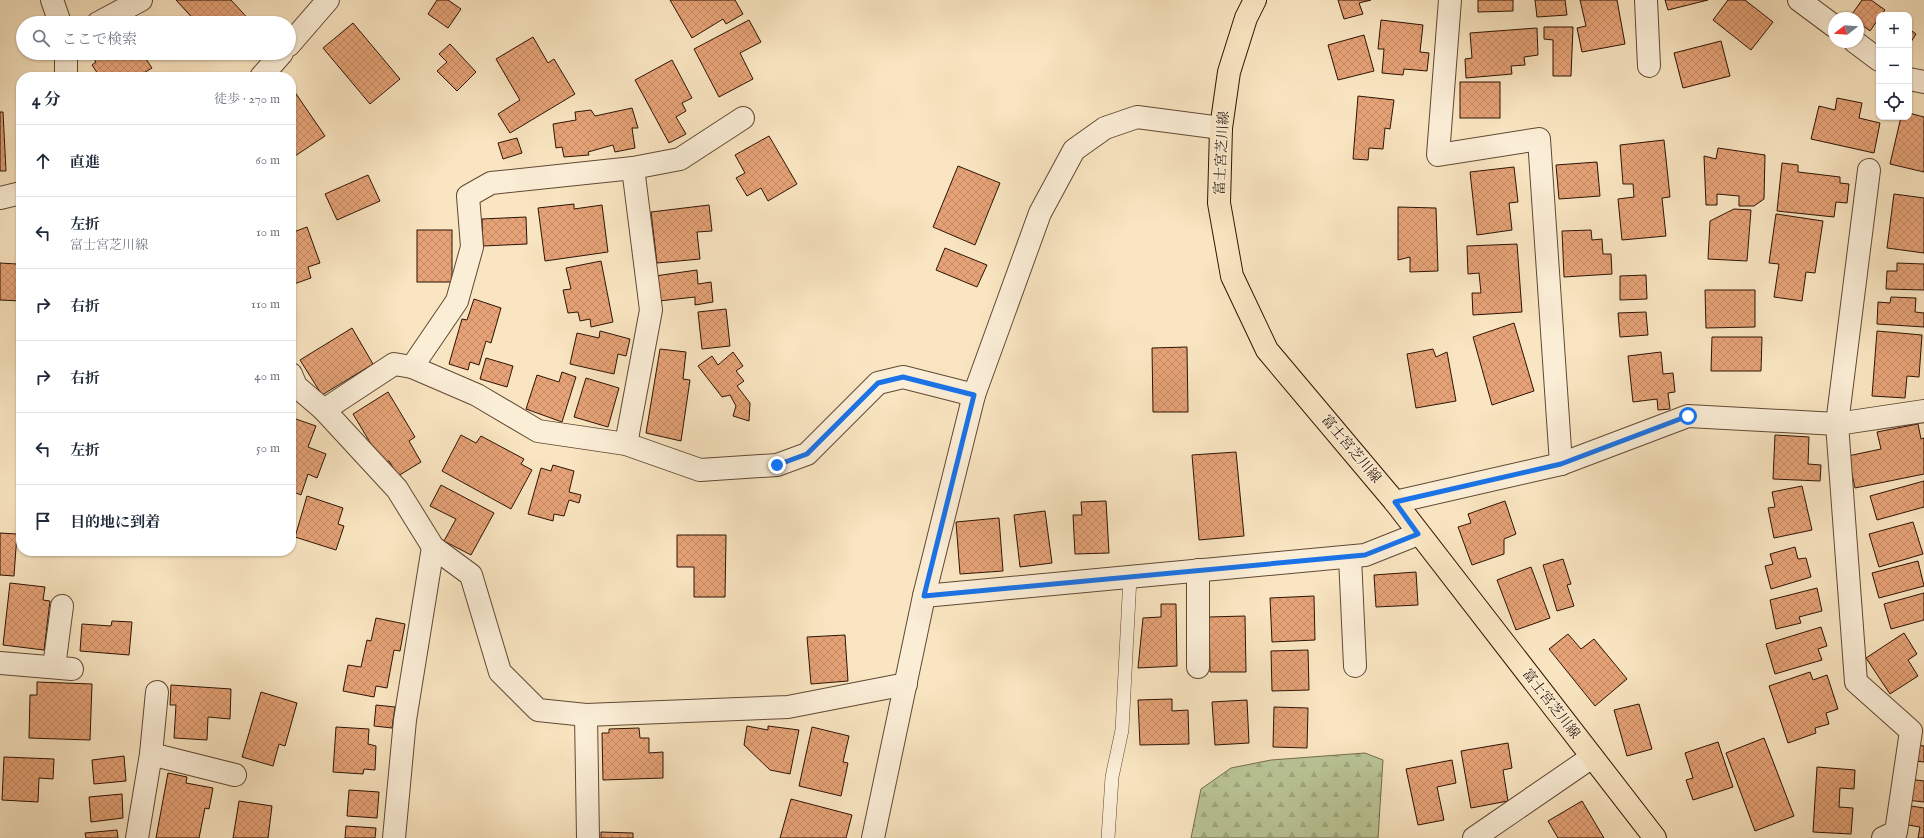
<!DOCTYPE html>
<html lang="ja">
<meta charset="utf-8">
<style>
:root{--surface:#fff;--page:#f6f6f7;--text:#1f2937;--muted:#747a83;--line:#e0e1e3}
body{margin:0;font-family:"IM FELL English","Noto Serif JP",serif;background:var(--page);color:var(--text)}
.controls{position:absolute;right:12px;top:12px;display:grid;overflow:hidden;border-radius:8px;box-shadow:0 1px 3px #0004}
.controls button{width:36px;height:36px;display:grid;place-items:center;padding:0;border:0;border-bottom:1px solid var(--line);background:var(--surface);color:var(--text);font:20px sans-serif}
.compass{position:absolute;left:1828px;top:12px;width:36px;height:36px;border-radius:50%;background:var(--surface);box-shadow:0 1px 3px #0004;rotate:253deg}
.stop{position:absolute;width:12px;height:12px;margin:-9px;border:3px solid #1a73e8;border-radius:50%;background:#fff}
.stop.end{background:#1a73e8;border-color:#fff;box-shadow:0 1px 4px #0008}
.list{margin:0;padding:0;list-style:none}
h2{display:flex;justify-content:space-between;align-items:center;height:52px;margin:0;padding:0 16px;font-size:17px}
h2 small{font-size:13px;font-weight:400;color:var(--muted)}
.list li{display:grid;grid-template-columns:26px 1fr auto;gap:12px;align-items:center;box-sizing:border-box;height:72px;padding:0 16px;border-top:1px solid var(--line)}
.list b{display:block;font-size:15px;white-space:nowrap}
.list p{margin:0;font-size:13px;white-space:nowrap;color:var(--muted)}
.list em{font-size:13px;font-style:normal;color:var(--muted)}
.icon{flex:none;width:22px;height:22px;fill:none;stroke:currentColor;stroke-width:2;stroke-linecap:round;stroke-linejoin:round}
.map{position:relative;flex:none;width:1924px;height:838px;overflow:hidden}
.search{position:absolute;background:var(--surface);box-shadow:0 1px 3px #0004;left:16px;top:16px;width:280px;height:44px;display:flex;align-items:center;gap:10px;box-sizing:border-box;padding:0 14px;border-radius:22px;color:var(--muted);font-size:15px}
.panel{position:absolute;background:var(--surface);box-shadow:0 1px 3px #0004;left:16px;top:72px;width:280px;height:484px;border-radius:16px}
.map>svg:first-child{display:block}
</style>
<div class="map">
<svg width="1924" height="838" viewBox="0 0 1924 838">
<defs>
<pattern id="forest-firs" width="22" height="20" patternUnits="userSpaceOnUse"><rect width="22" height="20" fill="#bac596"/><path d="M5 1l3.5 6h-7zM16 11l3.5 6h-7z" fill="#a0a880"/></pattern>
<pattern id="building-cross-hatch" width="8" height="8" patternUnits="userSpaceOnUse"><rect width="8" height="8" fill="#e6a377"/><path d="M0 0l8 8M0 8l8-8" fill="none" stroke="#c68b65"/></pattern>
</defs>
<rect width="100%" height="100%" fill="#f9e5c1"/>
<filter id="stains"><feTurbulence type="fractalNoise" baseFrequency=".005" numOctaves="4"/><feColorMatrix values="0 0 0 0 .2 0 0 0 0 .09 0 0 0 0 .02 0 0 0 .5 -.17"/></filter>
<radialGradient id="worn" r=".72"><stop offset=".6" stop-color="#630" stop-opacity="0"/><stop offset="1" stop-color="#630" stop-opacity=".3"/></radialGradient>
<polygon fill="url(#forest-firs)" stroke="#746c4d" points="1365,753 1383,760 1378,838 1191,838 1201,789 1231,768 1271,760"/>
<g fill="url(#building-cross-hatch)" stroke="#2e1304">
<polygon points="176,0 231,0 252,23 197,23"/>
<polygon points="437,0 448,0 461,9 448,28 428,14"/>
<polygon points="670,0 735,0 743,14 726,24 723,19 692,38"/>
<polygon points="1338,0 1371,0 1359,3 1363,14 1344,19"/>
<polygon points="1478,0 1513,0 1513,11 1478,12"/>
<polygon points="1535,0 1565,0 1567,15 1537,17"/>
<polygon points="1580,0 1617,0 1625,44 1582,52 1577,28 1586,26"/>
<polygon points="1665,0 1708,0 1668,10"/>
<polygon points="1728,0 1745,0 1773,22 1751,50 1713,20"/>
<polygon points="1862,0 1871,0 1885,10 1881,15 1879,15 1879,18 1870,31 1858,22 1858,18 1850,17"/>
<polygon points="749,20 761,42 740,53 753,79 719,97 694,49"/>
<polygon points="1381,20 1423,25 1420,52 1429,53 1427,71 1404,69 1403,75 1382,73 1384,49 1378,49"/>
<polygon points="353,23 400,79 370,104 323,48"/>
<polygon points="1544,27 1573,27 1571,76 1553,76 1553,40 1544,39"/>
<polygon points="1537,28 1538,55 1524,57 1525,65 1511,66 1512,74 1466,78 1465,59 1472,58 1470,33"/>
<polygon points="1909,29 1916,34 1909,45"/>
<polygon points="1364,35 1374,71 1338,80 1328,45"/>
<polygon points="533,37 548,63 554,59 575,94 510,133 498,114 520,100 496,59"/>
<polygon points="1721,41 1730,76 1683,88 1674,53"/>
<polygon points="450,44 476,72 457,91 437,71 447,62 439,54"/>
<polygon points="90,53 142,53 152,68 137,77 108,77 107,75 100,77 92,65 96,62"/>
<polygon points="672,60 692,98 682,103 686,111 676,117 686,134 669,143 635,80"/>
<rect x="1460" y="82" width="40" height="36"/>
<polygon points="292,88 325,136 295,156 291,150 291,89"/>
<polygon points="1358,96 1394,100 1390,129 1385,128 1383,149 1369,148 1368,160 1353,159"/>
<polygon points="1837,98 1862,103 1859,118 1880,123 1874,153 1811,139 1819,106 1835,110"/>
<polygon points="632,108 638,128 632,128 635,148 615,152 613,145 588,152 589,155 564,157 562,147 556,148 553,124 576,120 575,112 591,110 595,116"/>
<polygon points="0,112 3,112 6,171 0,171"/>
<polygon points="1909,113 1924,117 1924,172 1890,164 1901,117 1909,117"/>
<polygon points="769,136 797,184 768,201 761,188 747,196 736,178 745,173 735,155"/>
<polygon points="517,138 522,153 503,159 498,143"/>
<polygon points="1664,140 1670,197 1662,198 1666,236 1622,240 1618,199 1634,197 1633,184 1623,184 1620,145"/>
<polygon points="1718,148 1765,155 1764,199 1754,206 1739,206 1739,196 1717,194 1717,205 1706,205 1704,156 1716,159"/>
<polygon points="1597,162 1600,196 1559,199 1556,165"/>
<polygon points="1782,163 1798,165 1798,172 1840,177 1840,183 1849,184 1847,203 1836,202 1834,217 1777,211"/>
<polygon points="958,166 1000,183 975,245 933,227"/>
<polygon points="1514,167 1518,202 1509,203 1512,230 1477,235 1470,172"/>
<polygon points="368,175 380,201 337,220 325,194"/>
<polygon points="1894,194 1924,198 1924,253 1887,248"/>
<polygon points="574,204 574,209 602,205 608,252 545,261 538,208"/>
<polygon points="709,205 712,231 697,232 700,259 657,263 651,212"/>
<polygon points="1398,207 1436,208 1438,271 1410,272 1410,257 1398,260"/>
<polygon points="1734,209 1751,210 1747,261 1708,259 1710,221"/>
<polygon points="1776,214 1823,221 1815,273 1806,272 1802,301 1774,297 1779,264 1769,263"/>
<polygon points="526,217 527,244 483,246 482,219"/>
<polygon points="307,227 320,263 308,267 311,278 291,285 291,233"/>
<rect x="417" y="230" width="35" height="52"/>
<polygon points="1591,230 1592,240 1602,239 1603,254 1611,254 1612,274 1564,277 1562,231"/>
<polygon points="1517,244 1522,312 1473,315 1472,293 1481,293 1479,273 1468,274 1467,246"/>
<polygon points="945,248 987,265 977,287 936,270"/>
<polygon points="17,257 21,257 21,301 0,300 0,263 17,264"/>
<polygon points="601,261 613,322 591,327 590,319 580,321 578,312 568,313 563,290 571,289 566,268"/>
<polygon points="1897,263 1924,264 1924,290 1886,289 1887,271 1897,271"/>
<polygon points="697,270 698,284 711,282 713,302 695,305 695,297 659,301 655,276"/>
<polygon points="1646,275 1647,299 1620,300 1620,276"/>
<polygon points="1705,290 1755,290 1755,327 1706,328"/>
<polygon points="1891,297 1916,298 1915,312 1924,313 1924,327 1877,324 1878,302 1890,303"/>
<polygon points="474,299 501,308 491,343 486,341 479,365 470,362 468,370 449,364 462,319 467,320"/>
<polygon points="726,309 730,346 702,349 698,312"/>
<polygon points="1646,312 1648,335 1620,337 1618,313"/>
<polygon points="1514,323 1534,391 1492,405 1473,337"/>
<polygon points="352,328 373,364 322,395 300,360"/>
<polygon points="600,331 630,339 626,356 618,354 614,374 570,364 577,333 599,338"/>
<polygon points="1877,331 1922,335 1919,377 1907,376 1905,398 1872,396"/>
<polygon points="1712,337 1762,337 1761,371 1711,371"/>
<polygon points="1187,347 1188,412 1153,412 1152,348"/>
<polygon points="660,349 686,352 683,379 690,380 681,441 646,433"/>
<polygon points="1433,349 1436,357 1447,352 1456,401 1416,408 1407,354"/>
<polygon points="733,352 743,366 736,371 744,381 737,386 750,403 749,421 733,416 736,406 730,395 722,397 698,366 712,356 718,365"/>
<polygon points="1661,352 1663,374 1673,373 1675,392 1668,393 1670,409 1658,410 1657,399 1633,402 1628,356"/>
<polygon points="486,358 513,366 507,387 480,379"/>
<polygon points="562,372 576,377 562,422 526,409 537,375 559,382"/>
<polygon points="586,378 619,388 608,427 574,417"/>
<polygon points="388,392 415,437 409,441 421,462 398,476 389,461 383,464 353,414"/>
<polygon points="293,418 316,426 308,447 326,454 317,478 308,474 301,495 291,491 291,425"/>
<polygon points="1918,424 1921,439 1924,438 1924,474 1855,488 1848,456 1881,449 1877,432"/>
<polygon points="461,435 476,443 481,436 524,459 521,464 532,470 511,509 442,471"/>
<polygon points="1775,435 1809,437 1808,464 1821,465 1820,481 1773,479"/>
<polygon points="1236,452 1244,536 1199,540 1192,455"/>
<polygon points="553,465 574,471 569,492 581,495 579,503 569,500 564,516 554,514 553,521 528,514 541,468 551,471"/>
<polygon points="1924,481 1924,507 1877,520 1870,496"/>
<polygon points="441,485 494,513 471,555 444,541 456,519 430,506"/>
<polygon points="1802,486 1812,530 1774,538 1768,508 1775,507 1772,492"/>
<polygon points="307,496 343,508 338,524 344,526 336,550 295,537"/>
<polygon points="1106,501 1109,553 1075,554 1073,515 1082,515 1081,502"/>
<polygon points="1505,501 1516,534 1504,539 1504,554 1472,565 1458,527 1471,523 1468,514"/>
<polygon points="1045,511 1052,563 1020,567 1014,515"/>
<polygon points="999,518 1003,571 960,574 956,522"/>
<polygon points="1913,522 1923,554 1879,567 1869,534"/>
<polygon points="0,533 17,534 14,576 0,575"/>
<polygon points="677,535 726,535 725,597 694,597 694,567 677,567"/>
<polygon points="1795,547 1798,559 1806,558 1811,577 1771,589 1765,566 1773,564 1770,554"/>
<polygon points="1563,559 1571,584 1567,585 1574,606 1557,611 1543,565"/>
<polygon points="1918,561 1924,586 1879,598 1872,573"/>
<polygon points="1531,567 1550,618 1516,630 1497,580"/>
<polygon points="1416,572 1418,605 1376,607 1374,575"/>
<polygon points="10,583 45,587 43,600 50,601 44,650 3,645"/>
<polygon points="1817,588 1822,611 1799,617 1801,623 1776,629 1770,600"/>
<polygon points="1924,593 1924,620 1891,629 1884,604"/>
<polygon points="1314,596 1315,640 1272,642 1270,598"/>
<polygon points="1161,604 1176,604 1177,666 1138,668 1143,618 1161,617"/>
<polygon points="1245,616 1246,672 1210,672 1209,617"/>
<polygon points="376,618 405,624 400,651 394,650 387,688 376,686 374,697 343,691 348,665 361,667 367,640 371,641"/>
<polygon points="112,621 132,622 129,655 80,651 82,624 111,626"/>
<polygon points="1821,627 1827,646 1818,649 1822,660 1775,674 1766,644"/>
<polygon points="1904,633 1917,654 1908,660 1918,676 1890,694 1866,658"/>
<polygon points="1568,634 1581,649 1594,639 1627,679 1595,706 1549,649"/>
<polygon points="845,635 848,681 811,684 807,637"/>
<polygon points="1308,650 1309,690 1272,691 1271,651"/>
<polygon points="1810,672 1813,680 1827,675 1838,709 1826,713 1829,724 1815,728 1816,733 1788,743 1769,686"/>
<polygon points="37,682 92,684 90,740 29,738 30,695 37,695"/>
<polygon points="171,685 231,689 230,719 208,717 207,740 174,738 176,705 170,705"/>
<polygon points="261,692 297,703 285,746 279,744 273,766 242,757"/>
<polygon points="1172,699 1172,711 1188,710 1189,744 1140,745 1138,700"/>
<polygon points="1247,700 1249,743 1215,745 1212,702"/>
<polygon points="1639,704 1652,749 1627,756 1614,710"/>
<polygon points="376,705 395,707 392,728 374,726"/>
<polygon points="1274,707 1308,708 1307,748 1273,747"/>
<polygon points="747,726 768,730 768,726 799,730 790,774 770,770 744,745"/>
<polygon points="336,727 369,729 368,744 376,746 375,770 364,769 363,774 333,772"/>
<polygon points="812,727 849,736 843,762 848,763 841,796 799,786"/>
<polygon points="639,728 640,738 649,738 649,753 663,752 663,778 603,780 602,733 609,733 609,729"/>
<polygon points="1764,738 1794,816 1755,831 1726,753"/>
<polygon points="1718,742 1733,787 1693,800 1686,780 1693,778 1685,753"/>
<polygon points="1508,743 1512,768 1503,770 1508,801 1471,808 1461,751"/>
<polygon points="1917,745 1924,746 1924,762 1915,761"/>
<polygon points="124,756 126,781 94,784 92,760"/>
<polygon points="4,757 54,759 53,779 39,778 38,802 2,800"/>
<polygon points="1452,760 1456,783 1437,787 1444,820 1418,825 1406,769"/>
<polygon points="1817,767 1855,770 1854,789 1840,788 1839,807 1853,808 1851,834 1813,832"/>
<polygon points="168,773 187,777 186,783 213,788 209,809 205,808 199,838 156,838"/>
<polygon points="1909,779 1924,781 1924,802 1906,800"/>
<polygon points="349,790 379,792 377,818 347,816"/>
<polygon points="122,794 123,818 91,822 89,797"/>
<polygon points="791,799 852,815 846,838 780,838"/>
<polygon points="239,801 272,806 268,838 233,838"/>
<polygon points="1582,801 1604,838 1558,838 1548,821"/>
<polygon points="1911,806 1924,808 1924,838 1918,838 1920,827 1908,825"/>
<polygon points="346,826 376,828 375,838 345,838"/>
<polygon points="117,830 118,838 86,838 85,833"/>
<polygon points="601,832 633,833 633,838 601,838"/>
</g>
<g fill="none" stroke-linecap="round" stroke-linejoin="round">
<g stroke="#614833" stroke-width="14">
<polyline id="lane" points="1108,838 1112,777 1122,730 1130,577"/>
</g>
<g stroke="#614833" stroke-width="24">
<g id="street">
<polyline points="52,0 60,23"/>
<polyline points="1450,0 1438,155 1539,139 1561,464"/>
<polyline points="1646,0 1649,66"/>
<polyline points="1799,0 1834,26"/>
<polyline points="98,23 141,0"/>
<polyline points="1855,42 1879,60"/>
<polyline points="289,45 328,0"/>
<polyline points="66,53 66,77"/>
<polyline points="261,77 282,53"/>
<polyline points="1909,79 1924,82"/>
<polyline points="633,168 680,159 743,118"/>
<polyline points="1869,170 1837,424 1856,682 1911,731 1896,832 1883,838"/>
<polyline points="0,198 21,193"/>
<polyline points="412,367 457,301 472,247 468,196 491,183 633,168 651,310 626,444"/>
<polyline points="291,374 296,386 324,410 397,489 433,547 471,575 500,672 538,710 586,715 788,707 906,684"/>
<polyline points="324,410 394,364 412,367 477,395 538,431 626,444 700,470 777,465 807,454 878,383 903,377 974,395"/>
<polyline points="1395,502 1561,464 1688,416 1837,424 1924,411"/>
<polyline points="1350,557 1355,666"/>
<polyline points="1198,570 1198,667"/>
<polyline points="924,596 1365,555 1418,534"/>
<polyline points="0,663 72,669"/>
<polyline points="54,667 62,606"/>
<polyline points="586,715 588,838"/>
<polyline points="151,754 157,692"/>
<polyline points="137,838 151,754 235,775"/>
<polyline points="394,838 405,720 433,547"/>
<polyline points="873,838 924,596 974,395 1040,213 1074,150 1105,128 1137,117 1221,128"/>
<polyline points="1474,838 1592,757"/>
</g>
</g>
<g stroke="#2e1304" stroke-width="24">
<polyline id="primary" points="1255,0 1246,18 1229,72 1221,128 1219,203 1232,276 1267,350 1395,502 1655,838"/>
</g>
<use href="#lane" stroke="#fbeed7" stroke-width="13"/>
<use href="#street" stroke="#fbeed7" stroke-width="22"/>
<use href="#primary" stroke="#f9e5c1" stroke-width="22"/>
</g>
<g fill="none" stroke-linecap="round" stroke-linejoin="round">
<polyline stroke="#1a73e8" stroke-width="5" points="777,465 807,454 878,383 903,377 974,395 924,596 1365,555 1418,534 1395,502 1561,464 1688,416"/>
</g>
<g text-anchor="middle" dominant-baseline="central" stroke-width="3" stroke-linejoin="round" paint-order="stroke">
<g font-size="14" fill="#2e1304" stroke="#fbeed7">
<text transform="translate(1222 153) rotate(-87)">富士宮芝川線</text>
<text transform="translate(1351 449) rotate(50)">富士宮芝川線</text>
<text transform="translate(1551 704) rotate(52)">富士宮芝川線</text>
</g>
</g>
<rect width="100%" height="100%" filter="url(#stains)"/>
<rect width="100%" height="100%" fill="url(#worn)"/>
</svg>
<div class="controls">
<button>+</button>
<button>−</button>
<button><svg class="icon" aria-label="locate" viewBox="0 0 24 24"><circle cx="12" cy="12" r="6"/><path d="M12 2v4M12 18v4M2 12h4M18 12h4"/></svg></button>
</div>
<svg class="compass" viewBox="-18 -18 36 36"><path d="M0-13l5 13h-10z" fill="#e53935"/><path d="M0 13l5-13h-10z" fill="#747a83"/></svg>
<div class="stop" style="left:1688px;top:416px"></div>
<div class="stop end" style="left:777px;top:465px"></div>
<div class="search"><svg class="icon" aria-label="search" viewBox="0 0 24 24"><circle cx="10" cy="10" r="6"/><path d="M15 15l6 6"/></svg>ここで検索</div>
<section class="panel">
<h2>4 分<small>徒歩 · 270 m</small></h2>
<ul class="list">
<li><svg class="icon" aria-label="ahead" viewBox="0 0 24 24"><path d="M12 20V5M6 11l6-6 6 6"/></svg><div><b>直進</b></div><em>60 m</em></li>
<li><svg class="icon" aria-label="left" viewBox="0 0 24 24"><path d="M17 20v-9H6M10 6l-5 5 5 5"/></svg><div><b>左折</b><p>富士宮芝川線</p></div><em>10 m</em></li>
<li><svg class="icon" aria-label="right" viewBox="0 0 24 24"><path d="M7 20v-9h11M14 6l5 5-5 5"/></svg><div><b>右折</b></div><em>110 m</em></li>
<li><svg class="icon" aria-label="right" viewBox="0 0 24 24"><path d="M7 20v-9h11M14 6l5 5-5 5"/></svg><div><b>右折</b></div><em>40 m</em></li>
<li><svg class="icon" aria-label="left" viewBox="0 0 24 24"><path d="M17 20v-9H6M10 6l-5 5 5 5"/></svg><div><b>左折</b></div><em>50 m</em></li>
<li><svg class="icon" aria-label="arrive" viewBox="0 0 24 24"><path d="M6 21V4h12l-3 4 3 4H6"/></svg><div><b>目的地に到着</b></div></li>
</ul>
</section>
</div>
